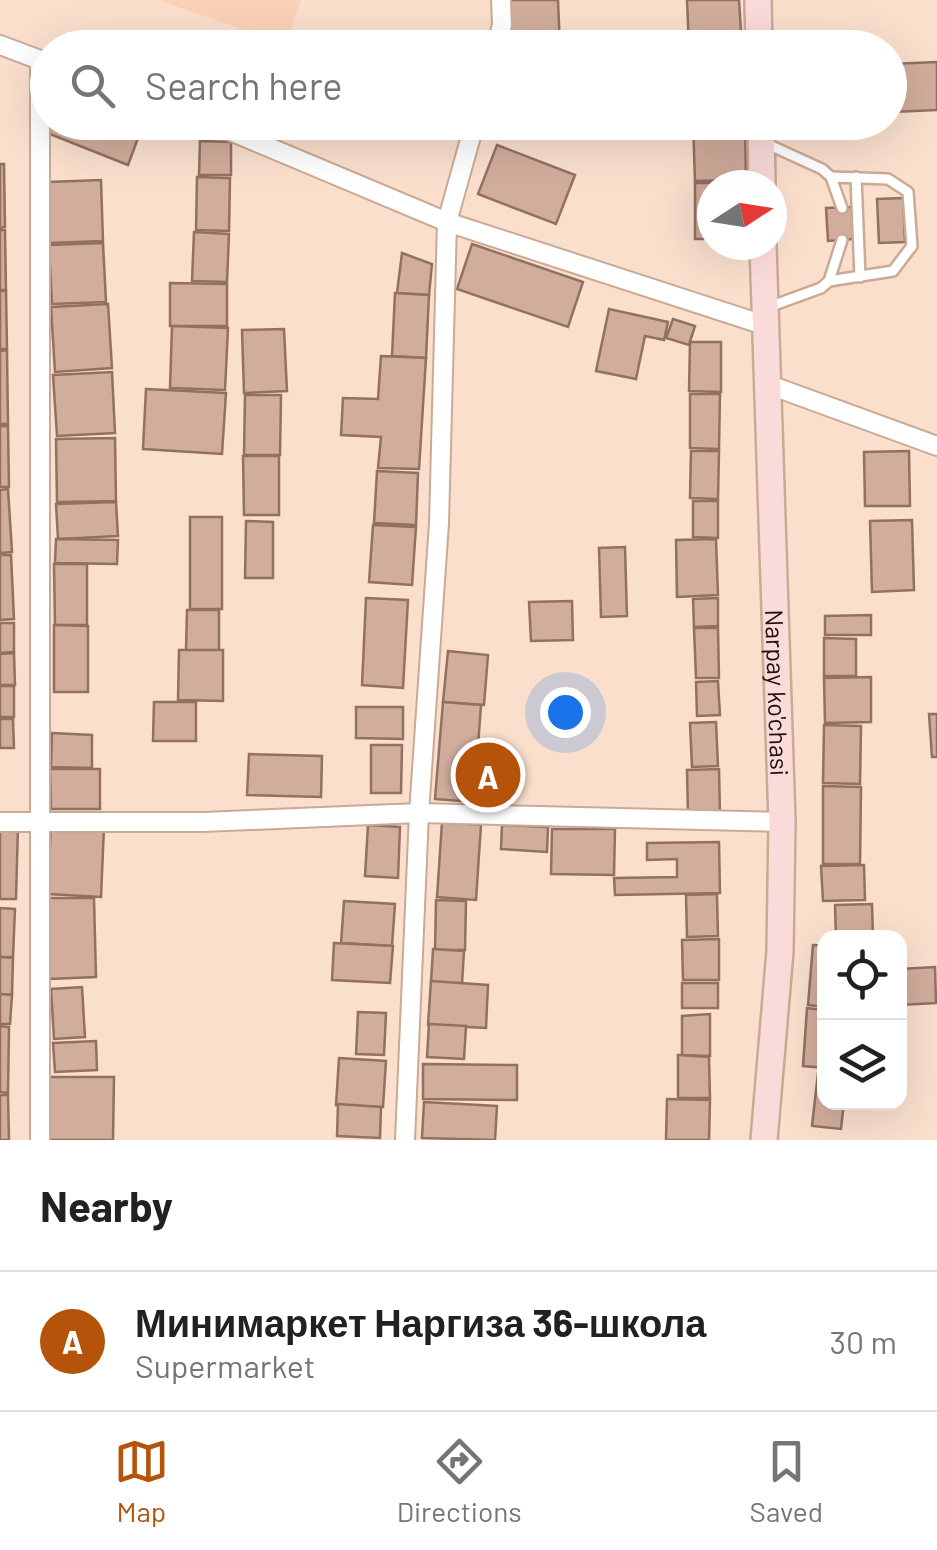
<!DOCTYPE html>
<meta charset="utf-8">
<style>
:root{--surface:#fff;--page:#f2f2f2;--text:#202124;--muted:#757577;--line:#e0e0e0;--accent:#b45309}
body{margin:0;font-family:Barlow,sans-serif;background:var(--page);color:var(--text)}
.controls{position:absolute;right:30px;bottom:30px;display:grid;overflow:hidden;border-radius:20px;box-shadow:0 10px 40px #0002}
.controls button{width:90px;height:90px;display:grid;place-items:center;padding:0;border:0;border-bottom:2px solid var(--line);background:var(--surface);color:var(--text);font:50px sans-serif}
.compass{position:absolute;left:697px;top:170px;width:90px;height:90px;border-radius:50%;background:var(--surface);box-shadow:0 10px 40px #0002;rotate:78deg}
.you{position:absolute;left:565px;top:712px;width:35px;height:35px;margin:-25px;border:8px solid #fff;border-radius:50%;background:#1a73e8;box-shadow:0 0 0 15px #1a73e833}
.badge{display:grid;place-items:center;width:65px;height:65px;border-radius:50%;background:var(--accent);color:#fff;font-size:32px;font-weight:700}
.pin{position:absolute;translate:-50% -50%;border:5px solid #fff;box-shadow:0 2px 10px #0006}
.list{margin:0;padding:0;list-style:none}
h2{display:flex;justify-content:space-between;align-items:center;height:130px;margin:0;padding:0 40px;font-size:42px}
h2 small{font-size:32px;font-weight:400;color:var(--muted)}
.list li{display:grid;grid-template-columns:65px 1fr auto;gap:30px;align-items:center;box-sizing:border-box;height:140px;padding:0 40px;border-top:2px solid var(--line)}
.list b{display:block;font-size:38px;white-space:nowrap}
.list p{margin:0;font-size:32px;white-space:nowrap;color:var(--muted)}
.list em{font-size:32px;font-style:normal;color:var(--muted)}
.icon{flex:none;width:55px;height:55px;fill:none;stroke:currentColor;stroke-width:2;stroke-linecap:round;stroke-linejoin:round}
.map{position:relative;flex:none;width:937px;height:1140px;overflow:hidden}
.search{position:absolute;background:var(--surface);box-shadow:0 10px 40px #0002;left:30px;right:30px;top:30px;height:110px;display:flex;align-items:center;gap:25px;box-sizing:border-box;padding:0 35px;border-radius:55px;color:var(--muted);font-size:38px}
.sheet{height:270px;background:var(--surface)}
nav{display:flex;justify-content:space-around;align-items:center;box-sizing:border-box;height:140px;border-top:2px solid var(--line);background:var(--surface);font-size:28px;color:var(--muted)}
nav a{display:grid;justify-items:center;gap:5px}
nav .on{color:var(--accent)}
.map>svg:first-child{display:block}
</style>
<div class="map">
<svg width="937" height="1140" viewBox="0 0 937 1140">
<rect width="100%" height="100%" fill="#fadfcd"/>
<polygon fill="#fbd2b8" points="158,0 301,0 285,44"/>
<g fill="#d1ad9c" stroke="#927161" stroke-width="2.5">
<polygon points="504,0 558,0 560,48 506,48"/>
<polygon points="687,0 739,0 742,47 689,48"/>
<polygon points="937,62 937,110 893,112 891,64"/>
<polygon points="48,122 144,122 128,165 42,131"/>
<polygon points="693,122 745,122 746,180 695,181"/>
<polygon points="200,141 231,142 231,175 199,175"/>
<polygon points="497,145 575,175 556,224 478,194"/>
<polygon points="0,164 4,164 5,227 0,228"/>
<polygon points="197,177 230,178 229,231 196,230"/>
<polygon points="101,180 103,241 50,243 48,182"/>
<polygon points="695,183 747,183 712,185 712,239 695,239"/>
<polygon points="903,198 905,242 879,243 877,199"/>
<polygon points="852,207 853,239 828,241 826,208"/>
<polygon points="0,230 5,230 6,290 0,290"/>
<polygon points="194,232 229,234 227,282 192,281"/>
<polygon points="103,243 106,302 52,304 49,245"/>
<polygon points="472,244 583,282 568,327 457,289"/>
<polygon points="402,253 432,264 429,295 397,293"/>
<polygon points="170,283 227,284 227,326 170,326"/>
<polygon points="0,291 6,291 7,349 0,349"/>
<polygon points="395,293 429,295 426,358 392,356"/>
<polygon points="108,304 112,368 55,372 51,307"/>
<polygon points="609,309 668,322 664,340 645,336 636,379 596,371"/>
<polygon points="673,319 695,326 689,345 666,338"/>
<polygon points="172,326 228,328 225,390 170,388"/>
<polygon points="284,329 287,391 244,393 242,330"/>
<polygon points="690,342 721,342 721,392 689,391"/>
<polygon points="7,350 8,424 0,424 0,351"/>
<polygon points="381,356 426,358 419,469 378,468 381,437 341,435 343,398 378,399"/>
<polygon points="112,372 115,433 57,436 53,375"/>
<polygon points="146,389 226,393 222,454 143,449"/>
<polygon points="690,394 720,394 719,449 690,448"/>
<polygon points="245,395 281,395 280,455 244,455"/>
<polygon points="0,426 8,426 9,487 0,487"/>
<polygon points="115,438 116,501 57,502 56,439"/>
<polygon points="691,451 719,451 718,499 690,498"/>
<polygon points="909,451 910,506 865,506 864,452"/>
<polygon points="243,456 279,456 279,515 244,515"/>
<polygon points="377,471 418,473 416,525 374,523"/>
<polygon points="8,489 12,552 0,553 0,490"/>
<polygon points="693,501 718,501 718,538 693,537"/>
<polygon points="116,502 118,536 58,539 56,504"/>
<rect x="190" y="517" width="32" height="92"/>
<polygon points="912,520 914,590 872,592 870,521"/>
<polygon points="246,521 273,522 273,578 245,578"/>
<polygon points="373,525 416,527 412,585 369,582"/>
<polygon points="56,539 118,540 117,564 55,563"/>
<polygon points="716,539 718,595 677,597 676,540"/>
<polygon points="625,547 627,616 601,617 599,548"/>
<polygon points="0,555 11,555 14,619 0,620"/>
<polygon points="54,564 87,564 87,625 55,625"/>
<polygon points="366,598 408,600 403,688 362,685"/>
<polygon points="718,598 718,626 694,627 693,599"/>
<polygon points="572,601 573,640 531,641 529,602"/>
<polygon points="187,610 219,610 219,651 186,650"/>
<polygon points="871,615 871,635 825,635 825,616"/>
<polygon points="0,623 14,623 14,652 0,653"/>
<polygon points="54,625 88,626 88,692 54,692"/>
<polygon points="694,628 718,628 719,678 696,678"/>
<polygon points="824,638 856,639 856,676 824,676"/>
<polygon points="179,650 223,650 223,701 178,700"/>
<polygon points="448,651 488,655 484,705 443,702"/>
<polygon points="14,653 15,685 0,685 0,654"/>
<polygon points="871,677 871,722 825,723 824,678"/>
<polygon points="718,681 720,715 697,716 696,682"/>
<rect x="0" y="686" width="14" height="31"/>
<polygon points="154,702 196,702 196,741 153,741"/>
<polygon points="443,702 481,705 474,802 435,799"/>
<polygon points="356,707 403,707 403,739 356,738"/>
<polygon points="929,714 937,714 937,757 932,757"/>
<polygon points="0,719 13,719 14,748 0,748"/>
<polygon points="716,722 718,766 692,767 690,723"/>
<polygon points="824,725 861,726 860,784 823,783"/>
<polygon points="52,733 92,735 92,768 51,767"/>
<polygon points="371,745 402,745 401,793 371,793"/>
<polygon points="249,754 322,756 321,797 247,795"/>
<polygon points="50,769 100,769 100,809 51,809"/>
<polygon points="719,769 720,815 688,816 687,770"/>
<polygon points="823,786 861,787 860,864 823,864"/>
<polygon points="442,822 481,825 476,900 437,897"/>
<polygon points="51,824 104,827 101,897 48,894"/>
<polygon points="0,825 18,826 16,899 0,899"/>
<polygon points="368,825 400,827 398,878 365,876"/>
<polygon points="502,825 548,827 547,852 501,849"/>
<polygon points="552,829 615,829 614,875 551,874"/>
<polygon points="719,842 720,893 615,895 614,878 677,877 677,859 647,860 647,843"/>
<polygon points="864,865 865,900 823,901 821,866"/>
<polygon points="717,894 718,936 687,937 686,895"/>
<polygon points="46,898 94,898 96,977 50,979"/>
<polygon points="436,900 466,901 465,950 435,950"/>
<polygon points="344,901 395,904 392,946 341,943"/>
<polygon points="872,904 873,938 836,938 835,905"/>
<polygon points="0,908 15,909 13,957 0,957"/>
<polygon points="719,939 719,980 683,980 682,940"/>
<polygon points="334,943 393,946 390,983 332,980"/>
<polygon points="813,945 824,946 824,1007 808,1005"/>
<polygon points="433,949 464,951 462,984 431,982"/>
<polygon points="0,957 13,958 12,995 0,994"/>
<polygon points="935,967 936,1003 900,1005 900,969"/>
<polygon points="431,981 488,985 486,1028 428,1025"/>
<rect x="682" y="983" width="36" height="25"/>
<polygon points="82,987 85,1037 54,1039 51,989"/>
<polygon points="0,994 12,995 10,1024 0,1024"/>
<polygon points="807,1008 824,1010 824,1068 803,1066"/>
<polygon points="358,1012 386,1013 384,1055 356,1054"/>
<polygon points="710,1014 710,1056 682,1055 682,1016"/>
<polygon points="429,1024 466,1026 464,1059 427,1057"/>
<polygon points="0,1026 9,1027 8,1093 0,1092"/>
<polygon points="96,1041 97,1070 55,1072 53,1043"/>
<polygon points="678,1055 709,1057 710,1098 678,1098"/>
<polygon points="339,1058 386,1061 383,1107 336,1105"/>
<polygon points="423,1064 517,1065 517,1100 423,1099"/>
<polygon points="818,1073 824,1073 824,1102 844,1102 841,1129 812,1126"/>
<polygon points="49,1077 114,1077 113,1140 49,1140"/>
<polygon points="0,1095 8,1095 9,1140 0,1140"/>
<polygon points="667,1099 710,1100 709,1140 666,1140"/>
<polygon points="424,1102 497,1106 495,1140 422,1138"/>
<polygon points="338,1104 381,1107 380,1138 337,1136"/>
</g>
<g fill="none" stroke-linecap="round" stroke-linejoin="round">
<g stroke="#cbaa95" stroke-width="14">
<g id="service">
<polyline points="765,143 822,169 831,177 842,208"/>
<polyline points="856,177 860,277"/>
<polyline points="829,281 893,271 912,246 908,192 888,179 831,177"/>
<polyline points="766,308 821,288 829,281 842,240"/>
</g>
</g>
<g stroke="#cbaa95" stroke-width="22">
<g id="minor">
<polyline points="0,45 48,63"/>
<polyline points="496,48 502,25 501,0"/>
<polyline points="209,122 447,222 764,325"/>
<polyline points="767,384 937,446"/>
<polyline points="0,822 203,822 419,813 782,822"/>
<polyline points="40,1140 40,60"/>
<polyline points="405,1140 419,813 439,523 447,222 475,122"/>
</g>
</g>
<g stroke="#cbaa95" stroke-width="30">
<g id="secondary">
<polyline points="758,0 759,48"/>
<polyline points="761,122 762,185"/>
<path id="s1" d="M763,245L782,822L780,951L764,1140"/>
</g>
</g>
<use href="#service" stroke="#fff" stroke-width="9"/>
<use href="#minor" stroke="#fff" stroke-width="18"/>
<use href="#secondary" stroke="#fbdbd9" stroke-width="25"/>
</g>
<g text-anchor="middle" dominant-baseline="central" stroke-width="9" stroke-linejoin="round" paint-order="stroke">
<g font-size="25" fill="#1d120a" stroke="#fadfcd">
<text stroke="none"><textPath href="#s1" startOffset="448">Narpay ko'chasi</textPath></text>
</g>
</g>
</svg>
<div class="controls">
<button><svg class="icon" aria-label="locate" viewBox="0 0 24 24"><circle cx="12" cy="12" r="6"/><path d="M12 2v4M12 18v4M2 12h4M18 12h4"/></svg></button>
<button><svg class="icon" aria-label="layers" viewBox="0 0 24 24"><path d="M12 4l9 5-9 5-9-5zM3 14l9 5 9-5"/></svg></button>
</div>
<svg class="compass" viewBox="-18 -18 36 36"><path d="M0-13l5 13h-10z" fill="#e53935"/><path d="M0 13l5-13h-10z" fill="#757577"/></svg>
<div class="you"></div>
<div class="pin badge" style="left:488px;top:775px">A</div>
<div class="search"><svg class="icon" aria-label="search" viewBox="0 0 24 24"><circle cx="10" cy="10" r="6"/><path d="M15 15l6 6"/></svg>Search here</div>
</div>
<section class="sheet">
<h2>Nearby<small></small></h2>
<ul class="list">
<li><span class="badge">A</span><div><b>Минимаркет Наргиза 36-школа</b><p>Supermarket</p></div><em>30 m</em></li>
</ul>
</section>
<nav>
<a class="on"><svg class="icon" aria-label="map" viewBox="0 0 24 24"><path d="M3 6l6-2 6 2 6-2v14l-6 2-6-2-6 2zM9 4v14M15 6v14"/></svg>Map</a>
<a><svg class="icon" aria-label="directions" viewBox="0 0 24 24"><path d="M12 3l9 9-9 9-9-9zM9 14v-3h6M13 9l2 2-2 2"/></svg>Directions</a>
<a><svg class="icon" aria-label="saved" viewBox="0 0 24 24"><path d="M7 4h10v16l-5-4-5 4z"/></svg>Saved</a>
</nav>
